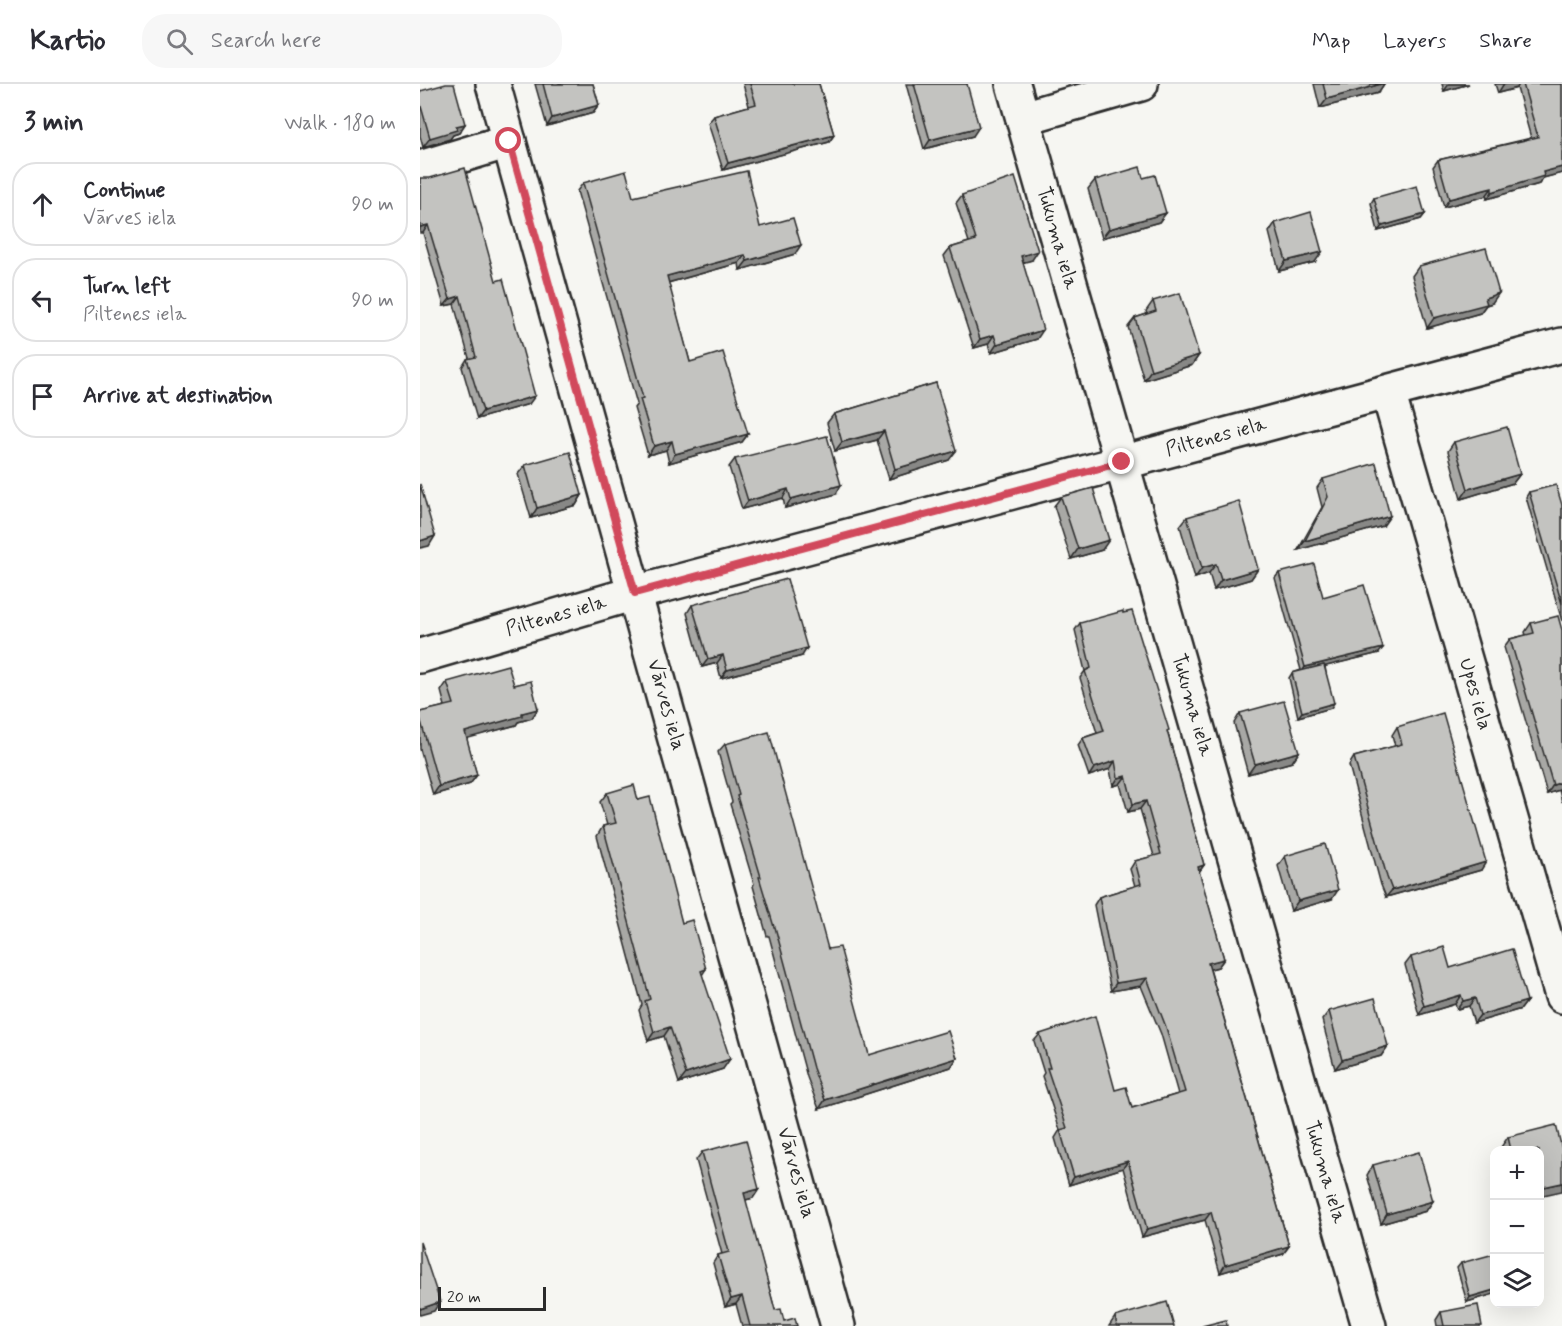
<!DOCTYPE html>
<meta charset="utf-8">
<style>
:root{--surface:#fff;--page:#f7f7f7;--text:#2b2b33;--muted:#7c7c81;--line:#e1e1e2}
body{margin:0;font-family:Mynerve,sans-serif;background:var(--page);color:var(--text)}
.controls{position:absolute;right:18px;bottom:18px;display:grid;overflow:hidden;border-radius:12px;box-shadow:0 6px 24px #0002}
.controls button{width:54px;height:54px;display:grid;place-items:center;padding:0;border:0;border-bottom:2px solid var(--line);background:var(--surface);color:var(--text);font:30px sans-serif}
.scale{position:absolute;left:18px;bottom:15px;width:108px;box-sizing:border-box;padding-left:6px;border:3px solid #2b2b2b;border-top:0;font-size:16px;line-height:21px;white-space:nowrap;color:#2b2b2b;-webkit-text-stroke:4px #f6f6f2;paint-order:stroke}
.stop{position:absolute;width:18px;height:18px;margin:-14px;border:4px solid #d1495b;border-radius:50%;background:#fff}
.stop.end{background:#d1495b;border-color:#fff;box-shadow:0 2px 6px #0008}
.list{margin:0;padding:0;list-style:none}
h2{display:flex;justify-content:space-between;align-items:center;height:78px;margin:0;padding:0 24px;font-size:26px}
h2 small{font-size:20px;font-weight:400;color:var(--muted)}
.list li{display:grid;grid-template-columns:39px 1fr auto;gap:18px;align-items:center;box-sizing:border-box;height:84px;margin:0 12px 12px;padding:0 12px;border:2px solid var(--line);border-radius:24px}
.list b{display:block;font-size:22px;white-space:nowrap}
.list p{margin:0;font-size:20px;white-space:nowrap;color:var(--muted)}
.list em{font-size:20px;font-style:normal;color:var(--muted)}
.icon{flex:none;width:33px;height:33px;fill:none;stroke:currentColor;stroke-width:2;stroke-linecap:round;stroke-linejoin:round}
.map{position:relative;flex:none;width:1142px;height:1242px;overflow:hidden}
header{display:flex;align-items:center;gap:36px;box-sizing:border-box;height:84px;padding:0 30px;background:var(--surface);border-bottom:2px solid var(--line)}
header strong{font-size:28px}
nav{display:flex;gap:33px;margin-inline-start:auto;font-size:21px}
.search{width:420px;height:54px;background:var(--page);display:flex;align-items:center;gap:15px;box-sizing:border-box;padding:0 21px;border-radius:24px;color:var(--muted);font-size:22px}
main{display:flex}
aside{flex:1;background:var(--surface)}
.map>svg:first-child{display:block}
</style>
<header>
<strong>Kartio</strong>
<div class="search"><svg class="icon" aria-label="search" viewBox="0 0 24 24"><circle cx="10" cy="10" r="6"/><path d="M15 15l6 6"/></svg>Search here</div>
<nav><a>Map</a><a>Layers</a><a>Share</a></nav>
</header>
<main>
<aside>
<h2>3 min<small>Walk · 180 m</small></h2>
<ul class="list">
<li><svg class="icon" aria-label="ahead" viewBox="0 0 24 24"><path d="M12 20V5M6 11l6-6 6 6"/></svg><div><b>Continue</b><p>Vārves iela</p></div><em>90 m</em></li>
<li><svg class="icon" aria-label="left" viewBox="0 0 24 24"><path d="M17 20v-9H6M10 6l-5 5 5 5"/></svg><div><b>Turn left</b><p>Piltenes iela</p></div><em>90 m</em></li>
<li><svg class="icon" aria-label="arrive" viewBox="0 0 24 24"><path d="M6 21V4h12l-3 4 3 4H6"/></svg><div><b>Arrive at destination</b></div></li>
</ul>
</aside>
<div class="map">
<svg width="1142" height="1242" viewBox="0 0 1142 1242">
<rect width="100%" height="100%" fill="#f6f6f2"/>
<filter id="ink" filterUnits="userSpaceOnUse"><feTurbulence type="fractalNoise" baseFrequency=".0167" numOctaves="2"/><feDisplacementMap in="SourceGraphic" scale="12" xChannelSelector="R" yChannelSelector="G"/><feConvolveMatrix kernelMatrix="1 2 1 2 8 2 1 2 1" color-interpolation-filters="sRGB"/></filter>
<g filter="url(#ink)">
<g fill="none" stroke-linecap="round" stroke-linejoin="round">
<g stroke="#2b2b2b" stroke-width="38">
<g id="minor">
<polyline points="73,0 418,1242"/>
<polyline points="593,0 949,1242"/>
<polyline points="603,34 721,0"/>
<polyline points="0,84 89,57"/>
<polyline points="968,308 1142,912"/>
<polyline points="0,572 215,509 1142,261"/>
</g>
</g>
<use href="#minor" stroke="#f6f6f2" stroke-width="33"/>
</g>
<g fill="#a8a8a5" stroke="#2b2b2b" stroke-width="1.5">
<polygon points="115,0 173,0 179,21 173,29 127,42"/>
<polygon points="323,0 399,0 414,51 409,58 303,86 288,39 294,32 329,22"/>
<polygon points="486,0 547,0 553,52 504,65"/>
<polygon points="894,0 964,0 958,9 900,24"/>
<polygon points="1022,0 1049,0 1024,7"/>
<polygon points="1075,0 1142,0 1142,89 1123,94 1119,100 1067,115 1066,112 1024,123 1013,83 1018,76 1111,54 1097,4 1078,9"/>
<polygon points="0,7 45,40 39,49 33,51 30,55 3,63 0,52"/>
<polygon points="0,94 109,320 57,335 42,283 47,275 49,274 34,220 24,222 3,149"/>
<polygon points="723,94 746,129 739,138 682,154 668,105 675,96"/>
<polygon points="163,99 213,113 375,170 320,186 319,179 248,199 270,278 328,350 322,358 249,379 246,366 228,371 214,324 217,320 157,107"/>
<polygon points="542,111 612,176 603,178 617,255 571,269 568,260 554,264 524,172 530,164 549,158 536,119"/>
<polygon points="954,114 1005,130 1001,135 958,147 951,119"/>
<polygon points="855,139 895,178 859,187 849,148"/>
<polygon points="999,182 1072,219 1066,221 1060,229 1007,244 992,192"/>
<polygon points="733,217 779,271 772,281 724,296 708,243 715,234 727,230 726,227"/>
<polygon points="516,299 529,376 469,395 457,356 415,367 407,339 414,330"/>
<polygon points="1034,358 1100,390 1093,399 1041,415 1028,367"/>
<polygon points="315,375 416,410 365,424 363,414 322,425 309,383"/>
<polygon points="105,381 162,411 156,421 111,434 98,390"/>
<polygon points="903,395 963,442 878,466 902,423 897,404"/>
<polygon points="1109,408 1142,421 1142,537 1106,413"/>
<polygon points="641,413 682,466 651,475 634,422"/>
<polygon points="767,433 838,485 831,495 794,506 789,489 775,494 760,442"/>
<polygon points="859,489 903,513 959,569 905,582 911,624 878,633 869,594 872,589 881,586 855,494"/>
<polygon points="272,521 382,572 301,594 297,579 282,583 267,529"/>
<polygon points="660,539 748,649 784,781 779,788 804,875 798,883 790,885 869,1162 863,1170 800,1189 785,1136 722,1153 703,1084 649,1101 635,1054 640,1046 622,992 624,989 614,957 620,950 695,1006 712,1024 758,1010 741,950 721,902 691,907 674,821 679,813 715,802 710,785 715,777 734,772 720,725 708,728 700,700 693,702 690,685 669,692 658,661 663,654 677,649 660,594 665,587 655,546"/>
<polygon points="1111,539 1142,546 1142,718 1139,706 1127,710 1084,563 1090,555 1106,551 1105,548"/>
<polygon points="27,598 94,601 112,634 98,638 96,641 46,654 57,691 50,700 13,711 0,665 0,628 25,622 21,607"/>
<polygon points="820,629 879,668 872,678 828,690 814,639"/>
<polygon points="977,643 1061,786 966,813 961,801 929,681 934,673 975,662 972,651"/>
<polygon points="305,660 408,865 449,971 531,983 399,1025 387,993 349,852 347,852 333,802 334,800 310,720 312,718 298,668"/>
<polygon points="187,709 218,716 262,839 286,885 282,891 303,985 259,999 244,952 228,957 219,926 222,921 177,752 183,742 187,741 180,718"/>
<polygon points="865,772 912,815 871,827 858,782"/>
<polygon points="991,873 1030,884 1107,917 1101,925 1054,939 1049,922 1037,925 1035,920 999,931 985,881"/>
<polygon points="909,927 968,962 961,972 915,985 902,936"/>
<polygon points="1088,1053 1119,1066 1082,1066 1081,1063"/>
<polygon points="282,1068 339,1105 333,1114 325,1116 355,1226 364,1237 377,1242 322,1242 316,1220 305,1223 293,1179 298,1171 302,1170 276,1076"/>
<polygon points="953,1081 1013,1117 1006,1127 961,1140 947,1091"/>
<polygon points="1041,1179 1074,1210 1047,1218 1037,1184"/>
<polygon points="1021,1228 1062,1242 1017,1242 1016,1236"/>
<polygon points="695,1233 754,1242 689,1242"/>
</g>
<g fill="#888886" stroke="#2b2b2b" stroke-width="1.5">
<polygon points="961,0 964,0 958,9 900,24 907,15"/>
<polygon points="1029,0 1049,0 1024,7"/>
<polygon points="1087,0 1099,0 1097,4 1078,9 1083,1"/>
<polygon points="179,21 173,29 127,42 132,34"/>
<polygon points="45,40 39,49 33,51 30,55 3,63 10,54 36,42"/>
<polygon points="559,43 553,52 504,65 510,56"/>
<polygon points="414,51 409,58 303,86 308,79"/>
<polygon points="1142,83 1142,89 1123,94 1119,100 1067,115 1072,108 1123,88"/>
<polygon points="1072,104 1066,112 1024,123 1029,115"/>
<polygon points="746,129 739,138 682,154 689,145"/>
<polygon points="1005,130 1001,135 958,147 962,142"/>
<polygon points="8,141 3,149 0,149 0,143"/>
<polygon points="381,161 375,170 320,186 327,177"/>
<polygon points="618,167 612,176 595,181 601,172"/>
<polygon points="902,168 895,178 859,187 866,177"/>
<polygon points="325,171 319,179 240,201 247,192"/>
<polygon points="1079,209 1072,219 1066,221 1060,229 1007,244 1014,234 1065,214"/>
<polygon points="40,212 34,220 24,222 30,215"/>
<polygon points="623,246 617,255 571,269 577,260"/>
<polygon points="574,251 568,260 554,264 560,255"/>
<polygon points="779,271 772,281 724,296 731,286"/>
<polygon points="115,312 109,320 57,335 63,327"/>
<polygon points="464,347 457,356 415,367 422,358"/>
<polygon points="328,350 322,358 249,379 255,370"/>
<polygon points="252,357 246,366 228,371 234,362"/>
<polygon points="536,367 529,376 469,395 475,385"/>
<polygon points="1100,390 1093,399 1041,415 1048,405"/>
<polygon points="421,401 416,410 365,424 371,415"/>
<polygon points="368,405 363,414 322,425 328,417"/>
<polygon points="162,411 156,421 111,434 117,424"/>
<polygon points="970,432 963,442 878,466 885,457"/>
<polygon points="15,452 9,462 0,464 0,457"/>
<polygon points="689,456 682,466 651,475 658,465"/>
<polygon points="796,480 789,489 775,494 782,484"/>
<polygon points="838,485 831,495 794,506 801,496"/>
<polygon points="387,564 382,572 301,594 307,586"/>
<polygon points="963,564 959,569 882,588 885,583"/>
<polygon points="303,571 297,579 282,583 288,575"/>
<polygon points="914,619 911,624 878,633 882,628"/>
<polygon points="118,625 112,634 98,638 96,641 38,657 45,648 102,629"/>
<polygon points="879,668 872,678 828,690 835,680"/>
<polygon points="695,677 690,685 669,692 674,684"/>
<polygon points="57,691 50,700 13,711 19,702"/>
<polygon points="706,692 700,700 693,702 698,694"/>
<polygon points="1142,698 1142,702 1139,706 1127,710 1133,701"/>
<polygon points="726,717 720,725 708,728 713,720"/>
<polygon points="1066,778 1061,786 966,813 972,806"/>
<polygon points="784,781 779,788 778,783"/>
<polygon points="918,806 912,815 871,827 878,817"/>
<polygon points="804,875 798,883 783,887 788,879"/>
<polygon points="727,894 721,902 691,907 696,899"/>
<polygon points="1041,911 1035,920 999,931 1004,922"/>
<polygon points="1055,914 1049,922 1037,925 1043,917"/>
<polygon points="1107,917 1101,925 1054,939 1060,931"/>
<polygon points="250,943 244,952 228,957 234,948"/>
<polygon points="968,962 961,972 915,985 922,976"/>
<polygon points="537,974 531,983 399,1025 405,1016"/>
<polygon points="310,975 303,985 259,999 266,990"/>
<polygon points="708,1077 703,1084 649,1101 654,1093"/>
<polygon points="1142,1099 1142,1107 1119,1112 1119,1104"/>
<polygon points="339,1105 333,1114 318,1118 324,1109"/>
<polygon points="1013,1117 1006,1127 961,1140 967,1130"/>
<polygon points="791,1128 785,1136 722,1153 727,1145"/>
<polygon points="869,1162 863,1170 800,1189 805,1181"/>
<polygon points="1074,1206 1074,1210 1047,1218 1050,1213"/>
<polygon points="322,1212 316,1220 305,1223 311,1215"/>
<polygon points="20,1218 14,1227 0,1231 0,1225"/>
</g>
<g fill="#c3c3c0" stroke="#2b2b2b" stroke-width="1.5">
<polygon points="26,0 34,0 45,40 36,42 37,46 10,54 0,19 0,7"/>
<polygon points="123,0 173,0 179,21 132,34"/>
<polygon points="330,0 399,0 414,51 308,79 294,32 336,20"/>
<polygon points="494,0 547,0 559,43 510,56"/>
<polygon points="903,0 961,0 907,15"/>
<polygon points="1103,0 1142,0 1142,83 1123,88 1124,92 1072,108 1072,104 1029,115 1018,76 1118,53"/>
<polygon points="720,83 723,94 735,91 746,129 689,145 675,96"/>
<polygon points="45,84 76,197 83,195 115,312 63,327 47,275 56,273 40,212 30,215 8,141 0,143 0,94 10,94"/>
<polygon points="206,87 213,113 327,87 340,143 373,134 381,161 327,177 325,171 247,192 270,278 303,268 328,350 255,370 252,357 234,362 220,315 223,314 163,99"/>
<polygon points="595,93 618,167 601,172 623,246 577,260 574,251 560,255 530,164 556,156 542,111"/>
<polygon points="997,102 1005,130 962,142 954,114"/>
<polygon points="891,128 902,168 866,177 855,139"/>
<polygon points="1066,164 1079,209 1065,214 1067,220 1014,234 999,182"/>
<polygon points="760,209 779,271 731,286 715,234 736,227 733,217"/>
<polygon points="516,299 536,367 475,385 464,347 422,358 414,330"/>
<polygon points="1087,343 1100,390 1048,405 1034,358"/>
<polygon points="407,352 421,401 371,415 368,405 328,417 315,375"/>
<polygon points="150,368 162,411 117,424 105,381"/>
<polygon points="956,379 970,432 885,457 908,413 903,395"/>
<polygon points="0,400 15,452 0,457"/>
<polygon points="1136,401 1142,421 1142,520 1109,408"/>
<polygon points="673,404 689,456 658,465 641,413"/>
<polygon points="819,417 838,485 801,496 796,480 782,484 767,433"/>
<polygon points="894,480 903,513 944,501 963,564 885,583 859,489"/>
<polygon points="367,495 387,564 307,586 303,571 288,575 272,521"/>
<polygon points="703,527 703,529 712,527 749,646 747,647 784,781 778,783 804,875 788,879 869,1162 805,1181 791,1128 727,1145 708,1077 654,1093 640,1046 647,1044 627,984 630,984 620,950 675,932 695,1006 706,1003 712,1024 765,1008 746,943 727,894 696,899 679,813 721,800 715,777 741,770 726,717 713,720 706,692 698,694 695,677 674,684 663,654 684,647 665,587 671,584 660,539"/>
<polygon points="1138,532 1142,546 1142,698 1133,701 1090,555 1114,549 1111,539"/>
<polygon points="88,581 94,601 111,597 118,625 102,629 102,632 45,648 57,691 19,702 0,634 0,628 34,620 27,598"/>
<polygon points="904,581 914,619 882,628 872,589"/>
<polygon points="864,617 879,668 835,680 820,629"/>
<polygon points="1023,629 1066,778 972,806 967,793 934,673 982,660 977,643"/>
<polygon points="349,648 408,865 420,863 449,971 528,947 537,974 405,1016 393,984 355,843 354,843 339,793 341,793 317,712 319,711 305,660"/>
<polygon points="214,701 218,716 230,713 262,839 272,836 286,885 281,887 310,975 266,990 250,943 234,948 225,917 230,915 183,742 196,739 187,709"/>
<polygon points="905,760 918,806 878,817 865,772"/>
<polygon points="1024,863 1030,884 1092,865 1107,917 1060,931 1055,914 1043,917 1041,911 1004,922 991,873"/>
<polygon points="955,914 968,962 922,976 909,927"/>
<polygon points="1136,1041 1142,1065 1142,1099 1119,1104 1119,1066 1091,1066 1088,1053"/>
<polygon points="326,1056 339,1105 324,1109 355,1226 361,1225 364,1237 375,1234 377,1242 330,1242 322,1212 311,1215 298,1171 309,1168 282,1068"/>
<polygon points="999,1068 1013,1117 967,1130 953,1081"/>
<polygon points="0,1158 20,1218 0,1225"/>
<polygon points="1074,1170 1074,1206 1050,1213 1041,1179"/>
<polygon points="747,1218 754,1242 697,1242 695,1233"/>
<polygon points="1058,1221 1062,1242 1024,1242 1021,1228"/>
<polygon points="806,1236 807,1242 782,1242"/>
</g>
</g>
<g fill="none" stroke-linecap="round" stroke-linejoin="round" filter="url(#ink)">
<polyline stroke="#d1495b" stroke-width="8" points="89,57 215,509 702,378"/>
</g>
<g text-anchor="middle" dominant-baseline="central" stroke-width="6" stroke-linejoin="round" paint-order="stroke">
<g font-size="20" fill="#2b2b2b" stroke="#f6f6f2">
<text transform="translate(637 154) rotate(74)">Tukuma iela</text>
<text transform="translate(796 353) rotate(-15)">Piltenes iela</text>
<text transform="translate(136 532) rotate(-16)">Piltenes iela</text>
<text transform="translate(1055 610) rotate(74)">Upes iela</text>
<text transform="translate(246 621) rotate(74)">Vārves iela</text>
<text transform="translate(772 621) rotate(74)">Tukuma iela</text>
<text transform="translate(905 1088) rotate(74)">Tukuma iela</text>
<text transform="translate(376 1089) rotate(74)">Vārves iela</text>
</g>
</g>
</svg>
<div class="controls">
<button>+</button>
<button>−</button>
<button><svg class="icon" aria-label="layers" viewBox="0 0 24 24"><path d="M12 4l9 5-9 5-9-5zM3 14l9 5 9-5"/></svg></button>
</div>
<div class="scale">20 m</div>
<div class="stop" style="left:89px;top:57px"></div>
<div class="stop end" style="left:702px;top:378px"></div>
</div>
</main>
